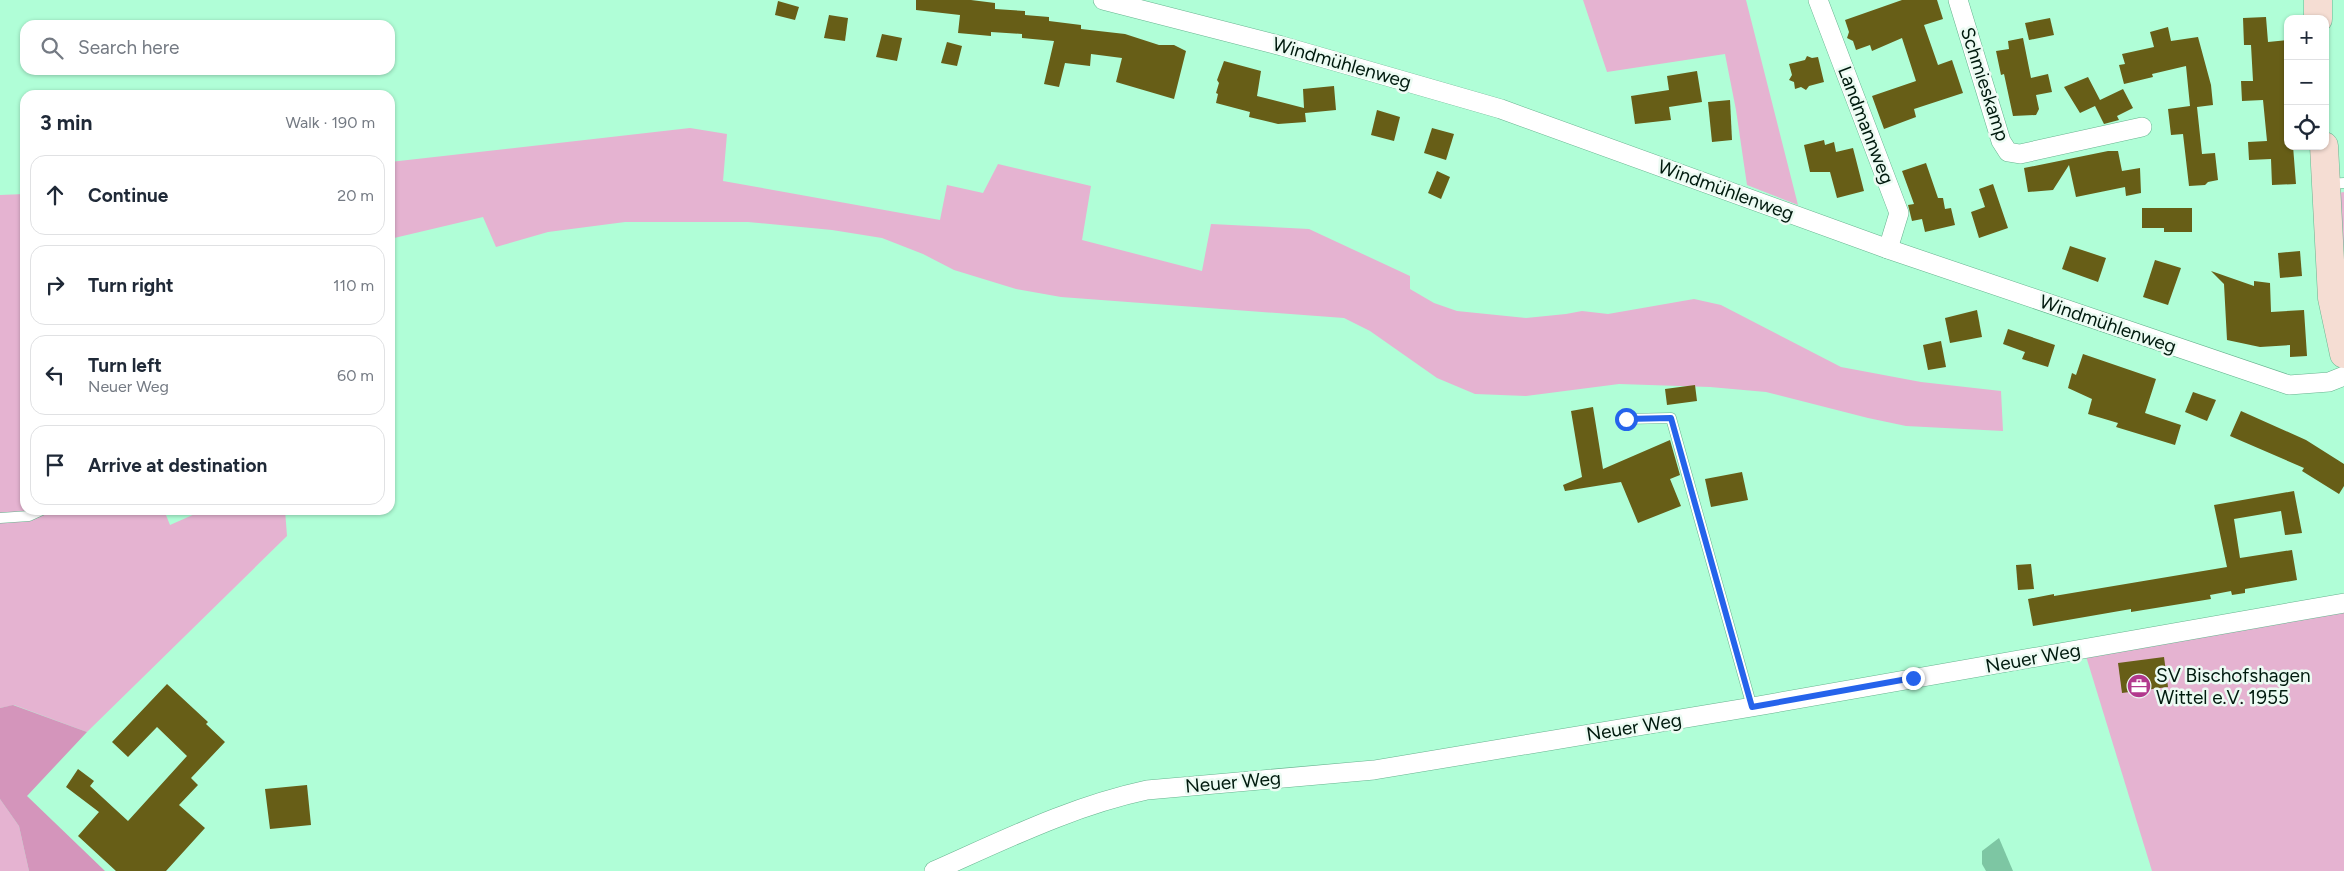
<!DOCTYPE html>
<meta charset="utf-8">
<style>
:root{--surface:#fff;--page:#f2f2f3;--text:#1f2937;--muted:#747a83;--line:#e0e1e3}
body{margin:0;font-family:Figtree,sans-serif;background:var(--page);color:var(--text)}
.controls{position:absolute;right:15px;top:15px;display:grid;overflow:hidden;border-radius:10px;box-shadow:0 1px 4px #0004}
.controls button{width:45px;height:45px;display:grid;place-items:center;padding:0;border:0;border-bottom:1px solid var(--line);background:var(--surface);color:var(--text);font:25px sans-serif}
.stop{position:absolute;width:15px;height:15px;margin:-11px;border:4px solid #2563eb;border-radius:50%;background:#fff}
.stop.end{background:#2563eb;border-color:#fff;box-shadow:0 1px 5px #0008}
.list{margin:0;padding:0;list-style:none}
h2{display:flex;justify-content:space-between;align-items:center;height:65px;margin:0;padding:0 20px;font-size:21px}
h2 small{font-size:16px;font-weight:400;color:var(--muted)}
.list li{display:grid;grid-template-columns:32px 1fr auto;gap:15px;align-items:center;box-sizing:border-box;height:80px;margin:0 10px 10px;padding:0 10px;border:1px solid var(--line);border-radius:15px}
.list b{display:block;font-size:19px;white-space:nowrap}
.list p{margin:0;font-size:16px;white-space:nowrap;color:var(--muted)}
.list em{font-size:16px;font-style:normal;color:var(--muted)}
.icon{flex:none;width:28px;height:28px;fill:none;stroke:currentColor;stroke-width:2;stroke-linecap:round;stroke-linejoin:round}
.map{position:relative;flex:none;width:2344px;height:871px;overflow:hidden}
.search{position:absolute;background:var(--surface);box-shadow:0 1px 4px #0004;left:20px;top:20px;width:375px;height:55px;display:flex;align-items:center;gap:12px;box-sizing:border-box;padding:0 18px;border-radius:15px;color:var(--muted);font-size:19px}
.panel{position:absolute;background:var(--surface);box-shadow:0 1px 4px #0004;left:20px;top:90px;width:375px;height:425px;border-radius:15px}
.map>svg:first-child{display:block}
</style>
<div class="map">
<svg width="2344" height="871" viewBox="0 0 2344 871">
<rect width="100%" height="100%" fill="#b0fed7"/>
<g fill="#e5b3d1">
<polygon points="1583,0 1746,0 1798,205 1747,185 1736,110 1725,54 1607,72"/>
<polygon points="690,128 727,134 723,181 940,220 947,185 983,193 998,164 1091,186 1082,240 1202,271 1211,224 1309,229 1410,276 1410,289 1434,303 1457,311 1526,318 1566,314 1582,311 1608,314 1694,299 1721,305 1841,367 1921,382 2001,391 2003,431 1906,426 1868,418 1766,392 1710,387 1619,384 1526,396 1475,394 1437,378 1370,331 1344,318 1061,297 1016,289 954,270 923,254 882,238 832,230 748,222 625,222 548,232 496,247 483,217 390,239 390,162"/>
<polygon points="2344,192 2344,304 2338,193"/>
<polygon points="25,194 25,510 164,510 170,525 204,510 285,510 287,536 87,732 14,705 0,708 0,195"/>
<polygon points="2344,609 2344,871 2152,871 2085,653"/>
<polygon points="0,799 19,826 29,871 0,871"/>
</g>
<polygon fill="#d495bb" points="13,705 87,732 27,796 105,871 29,871 19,826 0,799 0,708"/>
<polygon fill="#7dc6a3" points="1999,838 2013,871 1986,871 1982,864 1982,851"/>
<g fill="#675e17">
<polygon points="916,0 971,0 995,3 995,9 1025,11 1025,15 1049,17 1049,21 1081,25 1081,29 1125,34 1159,45 1174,45 1186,51 1174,99 1116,82 1122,58 1091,54 1090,66 1065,63 1059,87 1044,84 1054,41 1022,38 1022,34 991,32 991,36 958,33 960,15 916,10"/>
<polygon points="1902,0 1937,0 1943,19 1924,25 1938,65 1952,60 1963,93 1914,109 1916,117 1884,129 1872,96 1916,81 1902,38 1872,51 1870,45 1856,50 1853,41 1847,38 1849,32 1845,20"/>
<polygon points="778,1 799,7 795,20 775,15"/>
<polygon points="829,15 848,18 845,41 824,38"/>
<polygon points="2266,17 2268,42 2288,40 2288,70 2284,70 2288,104 2288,146 2293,146 2296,184 2272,185 2271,159 2249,160 2248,142 2267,141 2263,100 2242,101 2241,81 2253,81 2251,45 2244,45 2243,18"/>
<polygon points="2050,18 2054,35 2029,40 2025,23"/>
<polygon points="2168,27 2171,41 2198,37 2211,85 2213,105 2197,107 2202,154 2215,153 2218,180 2208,182 2205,185 2189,186 2183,134 2171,135 2168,109 2190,106 2186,66 2152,74 2153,77 2124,84 2119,65 2125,64 2122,54 2154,47 2150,32"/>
<polygon points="882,34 902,38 897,61 876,57"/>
<polygon points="2023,38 2031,78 2048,74 2052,92 2036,95 2039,109 2036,115 2013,116 2004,74 2001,75 1996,51 2009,49 2008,41"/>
<polygon points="947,42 962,46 957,66 941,63"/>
<polygon points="1807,56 1812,58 1818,57 1824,82 1809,86 1806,90 1801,87 1795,89 1794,82 1789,80 1792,75 1789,64 1805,60"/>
<polygon points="1224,61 1261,71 1257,96 1304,108 1303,89 1334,86 1336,110 1305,113 1306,122 1278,124 1249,117 1250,112 1216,103 1218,94 1216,93 1219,83 1217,80"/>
<polygon points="1697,71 1702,102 1669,107 1671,120 1635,124 1631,96 1669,90 1667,76"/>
<polygon points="2088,77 2100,100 2123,89 2133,108 2117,116 2119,120 2104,124 2095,106 2080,113 2064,87"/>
<polygon points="1730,100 1732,140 1712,142 1708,102"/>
<polygon points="1377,110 1400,117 1394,141 1371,135"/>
<polygon points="1432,128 1454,134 1446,160 1424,153"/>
<polygon points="1824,140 1825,145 1834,142 1836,152 1853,148 1864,191 1837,198 1830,172 1810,172 1804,145"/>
<polygon points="2108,151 2118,151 2122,171 2140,168 2141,193 2126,196 2125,187 2076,197 2069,165 2053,190 2028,192 2024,168"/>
<polygon points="1926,163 1938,198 1943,198 1945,209 1951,208 1955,225 1925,232 1922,219 1912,221 1908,205 1914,204 1902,171"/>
<polygon points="1437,171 1450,177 1441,199 1428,193"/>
<polygon points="1993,184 2008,228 1979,238 1971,212 1985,207 1979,189"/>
<polygon points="2142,208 2192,208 2192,232 2164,232 2164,228 2142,228"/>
<polygon points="2070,246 2106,258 2098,282 2062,269"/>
<polygon points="2300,251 2302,276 2280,278 2278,253"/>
<polygon points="2155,260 2181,268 2168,305 2143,297"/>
<polygon points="2211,271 2254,286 2254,281 2270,283 2271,312 2304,310 2307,356 2290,357 2290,345 2260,347 2227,340 2224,284"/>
<polygon points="1977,310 1982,337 1950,343 1945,318"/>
<polygon points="2008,329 2055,345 2048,367 2022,359 2025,352 2003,344"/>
<polygon points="1941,341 1946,367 1928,370 1923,345"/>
<polygon points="2083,354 2156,379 2145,413 2181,425 2175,445 2116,427 2118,423 2088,414 2092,399 2068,388 2072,373 2076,375"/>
<polygon points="1695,385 1697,401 1667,405 1665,389"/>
<polygon points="2193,392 2216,400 2207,421 2185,412"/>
<polygon points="1593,407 1603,469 1670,440 1680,475 1670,479 1681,506 1638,523 1621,482 1565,491 1563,485 1582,477 1571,411"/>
<polygon points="2241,411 2306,440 2344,464 2344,486 2339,494 2302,471 2304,468 2230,436"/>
<polygon points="1742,472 1748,500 1711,507 1705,479"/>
<polygon points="2294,491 2302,533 2285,535 2281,511 2234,519 2240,558 2292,550 2297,580 2245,589 2245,593 2232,595 2231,591 2210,595 2211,599 2131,612 2131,609 2033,626 2028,599 2054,594 2054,596 2227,567 2214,505"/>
<polygon points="2031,564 2034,589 2018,590 2016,565"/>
<polygon points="2164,657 2168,687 2122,693 2118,663"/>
<polygon points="167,684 208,722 206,724 225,742 191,778 198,785 179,805 205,828 166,871 116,871 78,836 99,812 66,787 78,769 94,781 90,786 128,821 187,756 157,727 128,757 112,742"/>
<polygon points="307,785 311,825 270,829 265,789"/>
</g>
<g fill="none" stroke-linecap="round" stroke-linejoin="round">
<g stroke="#67b38f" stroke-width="11">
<g id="lane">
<polyline points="2327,184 2344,183"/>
<polyline points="1625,419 1671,418 1752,707"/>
<polyline points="0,518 29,516 42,510"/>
</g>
</g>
<g stroke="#67b38f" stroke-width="20">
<g id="street">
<polyline points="1103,0 1282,46 1501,109 1888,249 2289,385 2329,382 2344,376"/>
<polyline points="1818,0 1899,213 1888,249"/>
<polyline points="1958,0 2001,141 2008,152 2020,154 2142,127"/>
<path d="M934,871C1004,840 1072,806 1147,790L1374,770L1752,707L2344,603"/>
</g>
</g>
<g stroke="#67b38f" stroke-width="29">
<g id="secondary">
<polyline points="2318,0 2318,19"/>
<polyline points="2324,146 2332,298 2344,354"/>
</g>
</g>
<use href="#lane" stroke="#fff" stroke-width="10"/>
<use href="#street" stroke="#fff" stroke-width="19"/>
<use href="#secondary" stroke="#f5ddd3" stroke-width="28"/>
</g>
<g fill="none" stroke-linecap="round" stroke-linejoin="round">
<polyline stroke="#2563eb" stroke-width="6" points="1626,419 1671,418 1752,707 1913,678"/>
</g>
<defs>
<g id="office-disc" transform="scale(1.25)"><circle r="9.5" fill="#b2398d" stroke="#ecfbf3"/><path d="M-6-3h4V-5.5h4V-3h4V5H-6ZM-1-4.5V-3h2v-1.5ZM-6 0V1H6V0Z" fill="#fff"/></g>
</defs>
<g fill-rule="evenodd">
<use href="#office-disc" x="2139" y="686"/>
</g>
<g text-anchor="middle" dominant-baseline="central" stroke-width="5" stroke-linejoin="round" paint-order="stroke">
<g font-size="19" fill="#001a0e" stroke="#ecfbf3">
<text transform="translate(1342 63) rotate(16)">Windmühlenweg</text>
<text transform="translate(1985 84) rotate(72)">Schmieskamp</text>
<text transform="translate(1866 125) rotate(69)">Landmannweg</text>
<text transform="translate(1726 190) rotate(20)">Windmühlenweg</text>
<text transform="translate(2108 324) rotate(19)">Windmühlenweg</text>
<text transform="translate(2033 658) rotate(-10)">Neuer Weg</text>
<text transform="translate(1634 727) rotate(-9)">Neuer Weg</text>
<text transform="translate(1233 782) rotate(-5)">Neuer Weg</text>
</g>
<g font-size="19" fill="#001a0e" stroke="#ecfbf3" text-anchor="start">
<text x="2156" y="675">SV Bischofshagen<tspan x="2156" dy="22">Wittel e.V. 1955</tspan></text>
</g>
</g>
</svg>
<div class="controls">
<button>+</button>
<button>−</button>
<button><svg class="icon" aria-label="locate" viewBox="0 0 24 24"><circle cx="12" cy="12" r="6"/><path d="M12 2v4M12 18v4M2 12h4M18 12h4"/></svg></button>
</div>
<div class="stop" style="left:1626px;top:419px"></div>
<div class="stop end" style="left:1913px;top:678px"></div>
<div class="search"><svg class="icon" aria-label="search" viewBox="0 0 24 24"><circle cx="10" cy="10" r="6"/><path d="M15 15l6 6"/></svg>Search here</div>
<section class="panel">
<h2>3 min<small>Walk · 190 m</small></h2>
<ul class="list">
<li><svg class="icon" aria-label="ahead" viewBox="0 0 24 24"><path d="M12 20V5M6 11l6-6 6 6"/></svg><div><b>Continue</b></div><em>20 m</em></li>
<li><svg class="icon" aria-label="right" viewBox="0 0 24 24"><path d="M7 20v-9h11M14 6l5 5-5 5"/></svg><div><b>Turn right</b></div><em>110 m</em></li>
<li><svg class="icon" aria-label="left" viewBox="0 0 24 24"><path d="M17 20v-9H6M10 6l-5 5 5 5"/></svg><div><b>Turn left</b><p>Neuer Weg</p></div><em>60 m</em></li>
<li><svg class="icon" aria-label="arrive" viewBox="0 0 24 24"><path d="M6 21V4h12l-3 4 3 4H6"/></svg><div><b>Arrive at destination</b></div></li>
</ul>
</section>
</div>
